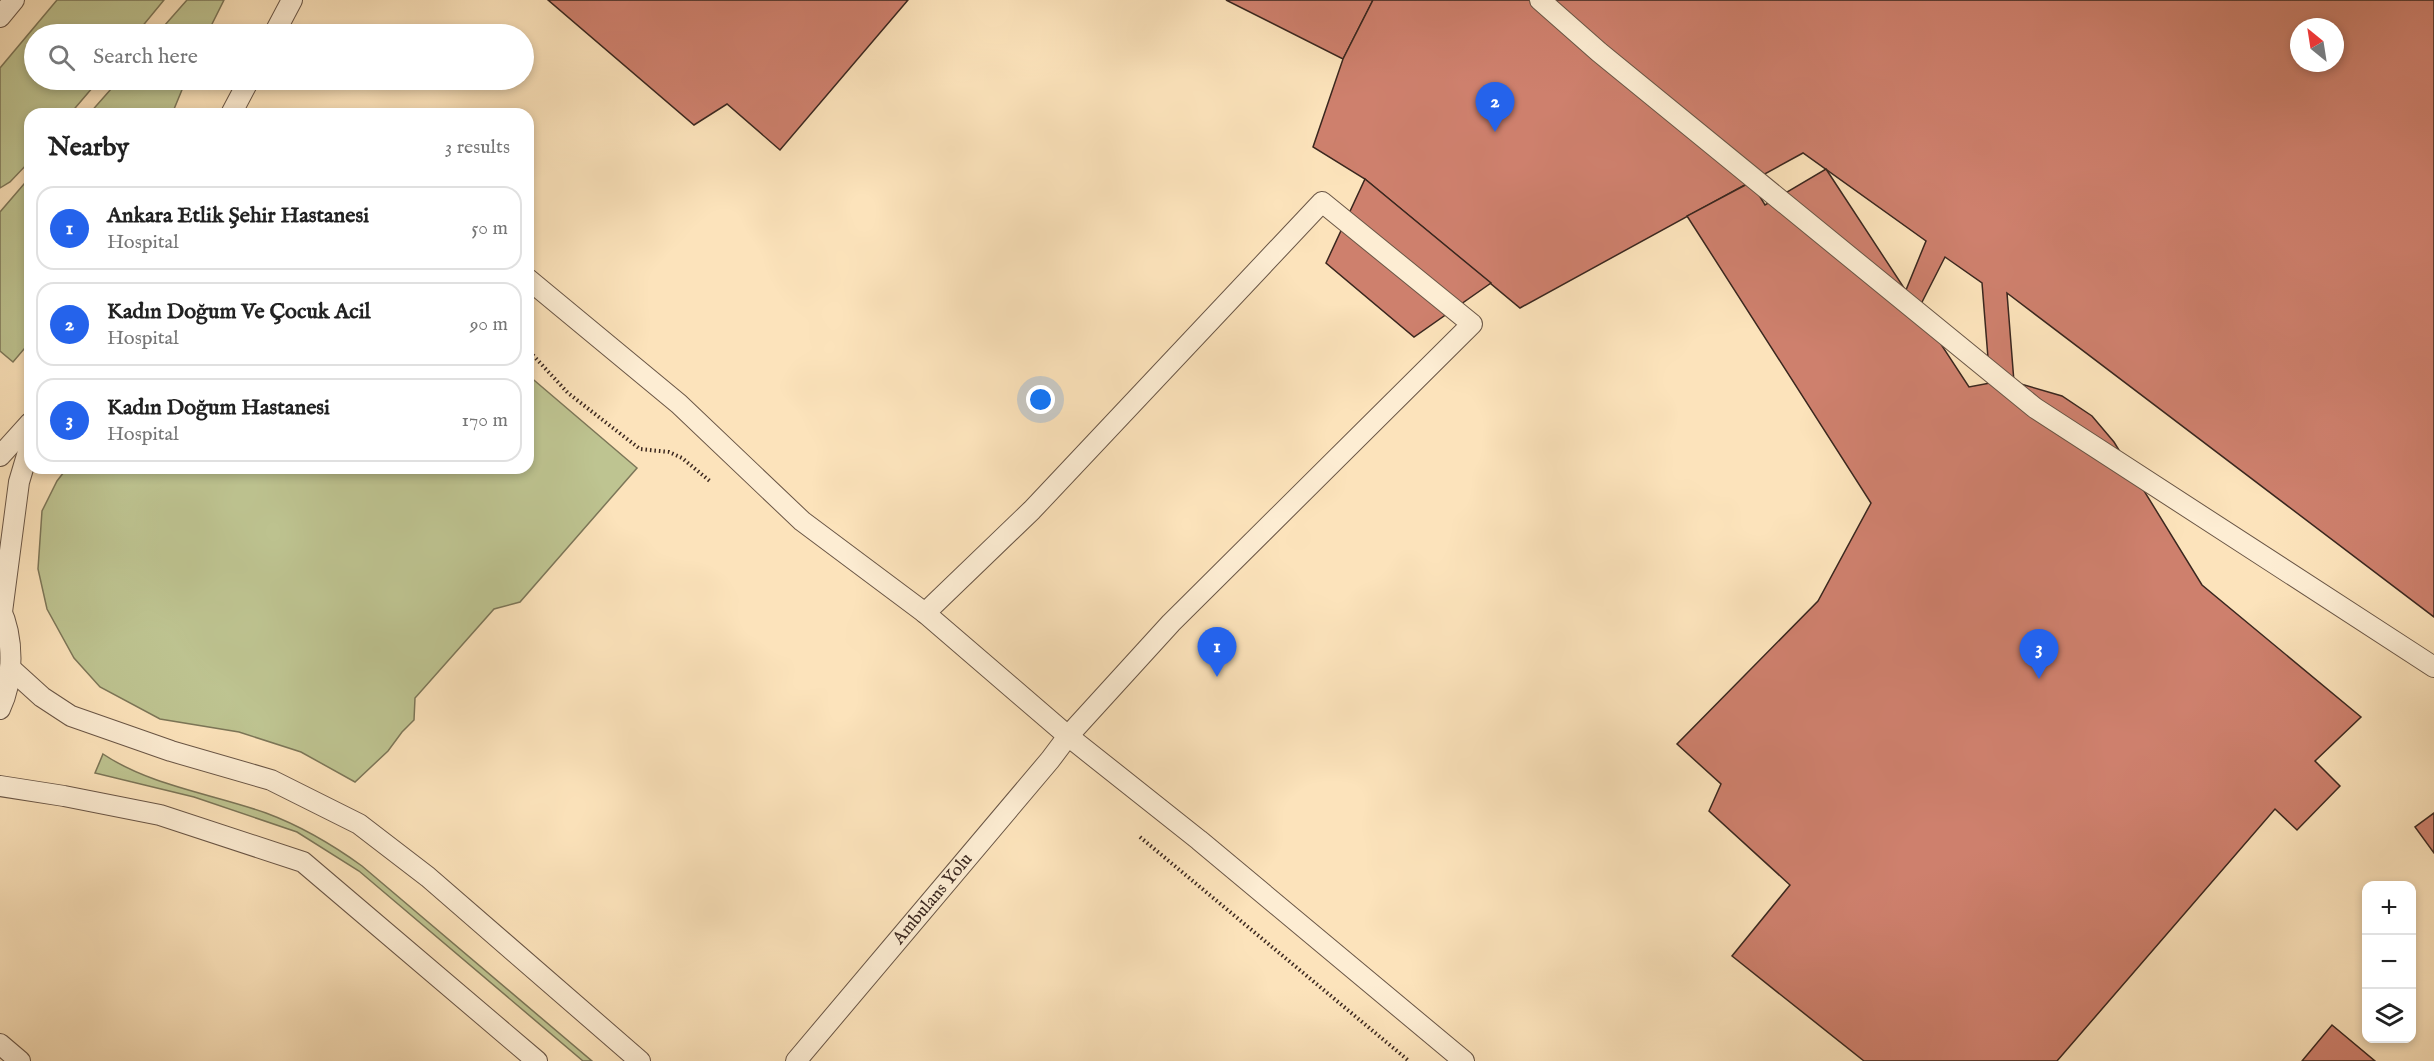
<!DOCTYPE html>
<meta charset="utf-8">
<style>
:root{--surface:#fff;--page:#f2f2f2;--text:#222;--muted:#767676;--line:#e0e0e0;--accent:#2563eb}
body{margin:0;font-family:"IM FELL English",serif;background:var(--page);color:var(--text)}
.controls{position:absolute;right:18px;bottom:18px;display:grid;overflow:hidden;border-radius:12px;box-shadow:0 3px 9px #0003}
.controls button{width:54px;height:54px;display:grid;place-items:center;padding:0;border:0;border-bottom:2px solid var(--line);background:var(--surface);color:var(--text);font:30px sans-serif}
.compass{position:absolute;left:2290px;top:18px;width:54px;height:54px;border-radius:50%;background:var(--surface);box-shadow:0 3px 9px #0003;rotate:330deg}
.you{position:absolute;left:1041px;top:400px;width:21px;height:21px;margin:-15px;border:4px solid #fff;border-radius:50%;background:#1a73e8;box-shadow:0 0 0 9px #1a73e833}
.badge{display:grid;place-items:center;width:39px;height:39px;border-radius:50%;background:var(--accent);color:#fff;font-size:20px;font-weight:700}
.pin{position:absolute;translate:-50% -50px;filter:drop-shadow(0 2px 3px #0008)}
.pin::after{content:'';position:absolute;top:32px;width:21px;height:18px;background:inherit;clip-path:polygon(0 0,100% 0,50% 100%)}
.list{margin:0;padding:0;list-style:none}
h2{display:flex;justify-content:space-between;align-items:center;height:78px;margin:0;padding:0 24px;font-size:26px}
h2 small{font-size:20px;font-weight:400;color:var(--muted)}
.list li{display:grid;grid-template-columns:39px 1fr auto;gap:18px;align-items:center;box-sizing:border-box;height:84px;margin:0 12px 12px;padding:0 12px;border:2px solid var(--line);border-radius:18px}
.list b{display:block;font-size:22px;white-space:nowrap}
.list p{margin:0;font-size:20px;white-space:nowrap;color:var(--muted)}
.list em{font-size:20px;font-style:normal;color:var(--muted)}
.icon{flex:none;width:33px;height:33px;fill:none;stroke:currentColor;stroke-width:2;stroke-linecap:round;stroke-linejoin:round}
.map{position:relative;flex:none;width:2434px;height:1061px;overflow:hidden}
.search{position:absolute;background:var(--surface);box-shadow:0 3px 9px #0003;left:24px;top:24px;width:510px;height:66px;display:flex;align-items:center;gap:15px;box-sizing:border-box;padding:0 21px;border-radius:33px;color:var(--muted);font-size:22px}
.panel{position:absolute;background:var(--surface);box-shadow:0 3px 9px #0003;left:24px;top:108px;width:510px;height:366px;border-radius:18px}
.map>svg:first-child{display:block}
</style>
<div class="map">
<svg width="2434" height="1061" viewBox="0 0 2434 1061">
<rect width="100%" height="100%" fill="#fce3bb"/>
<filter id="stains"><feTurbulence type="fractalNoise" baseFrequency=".00333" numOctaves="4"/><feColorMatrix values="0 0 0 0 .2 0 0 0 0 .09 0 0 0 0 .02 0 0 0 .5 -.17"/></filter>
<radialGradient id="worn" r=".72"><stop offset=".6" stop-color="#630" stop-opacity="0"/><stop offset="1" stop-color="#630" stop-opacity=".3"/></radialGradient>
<g fill="#bec491" stroke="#7c7658" stroke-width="1.5">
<polygon points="57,0 164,0 136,34 34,34 34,80 99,80 70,114 30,114 30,161 10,182 0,188 0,68"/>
<polygon points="187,0 224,0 207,34 157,34"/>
<polygon points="119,80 186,80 172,114 89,114"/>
<polygon points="30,177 30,342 13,362 0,351 0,212"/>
<polygon points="528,375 637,468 520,602 494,609 415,698 414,720 402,732 388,751 355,782 301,752 239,732 160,719 100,687 74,658 47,609 38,569 42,511 57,481 67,468 528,468"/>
<path d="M103,754C151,786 213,794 266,813C301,826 333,845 362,866L592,1061H583L359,871L297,832L194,797L95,773Z"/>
</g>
<g fill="#ce806d" stroke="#3a271f" stroke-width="1.5" fill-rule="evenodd">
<polygon points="548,0 908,0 780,150 727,104 694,125"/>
<polygon points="1226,0 1373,0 1343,59"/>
<path d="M1373,0H2434V617L2007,293L2014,382L1990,383L1982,283L1945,257L1918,310L1906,290L1926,241L1803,153L1520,308L1365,179L1313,147L1343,59ZM2299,27H2335V63H2299Z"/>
<polygon points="1826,169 1969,387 1990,383 2014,382 2062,396 2092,416 2114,442 2202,585 2361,717 2315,761 2340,786 2297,830 2275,809 2057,1061 1864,1061 1732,956 1790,885 1709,811 1721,784 1677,744 1818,601 1871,503 1687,216 1751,182 1765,205"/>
<polygon points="1365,179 1491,283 1414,337 1326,263"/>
<polygon points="2434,813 2434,853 2415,827"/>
<polygon points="2332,1025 2375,1061 2302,1061"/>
</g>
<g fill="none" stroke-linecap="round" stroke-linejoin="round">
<g stroke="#6a5646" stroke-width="22">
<g id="lane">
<polyline points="1540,0 1599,52 2035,408 2434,667"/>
<polyline points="0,17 14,0"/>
<polyline points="274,34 292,0"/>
<polyline points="231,114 249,80"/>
<polyline points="528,279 679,404 802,521 925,613 1068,736 1199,840 1464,1061"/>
<polyline points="0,456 30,423"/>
<path d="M0,608C14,637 14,680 0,709"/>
<polyline points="2,612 19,482 30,445"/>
<polyline points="10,668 42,697 71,716 171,751 271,780 359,824 428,877 640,1061"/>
<polyline points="0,786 64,796 160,815 303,862 537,1061"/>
<polyline points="0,1044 20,1061"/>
<path id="s1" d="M796,1061L1050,760L1068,736L1171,623L1472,324L1322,202L1032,510L925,613"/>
</g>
</g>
<g stroke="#3a271f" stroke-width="4" stroke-dasharray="1.5 3" stroke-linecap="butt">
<polyline points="528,338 531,353 568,393 640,449 669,452 682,458 711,482"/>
<polyline points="1140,837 1409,1061"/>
</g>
<use href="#lane" stroke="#fdedd3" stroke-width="20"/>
</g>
<g text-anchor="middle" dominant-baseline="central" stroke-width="5" stroke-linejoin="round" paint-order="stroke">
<g font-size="18" fill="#3a271f" stroke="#fdedd3">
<text stroke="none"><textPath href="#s1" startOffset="212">Ambulans Yolu</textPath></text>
</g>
</g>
<rect width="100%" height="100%" filter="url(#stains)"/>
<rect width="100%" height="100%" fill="url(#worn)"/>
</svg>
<div class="controls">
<button>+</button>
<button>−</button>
<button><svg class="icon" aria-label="layers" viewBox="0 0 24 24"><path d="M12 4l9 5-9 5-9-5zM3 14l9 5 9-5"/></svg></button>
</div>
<svg class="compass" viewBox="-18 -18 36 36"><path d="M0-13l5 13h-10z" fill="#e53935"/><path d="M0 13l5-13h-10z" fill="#767676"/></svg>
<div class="you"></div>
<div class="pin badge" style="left:1217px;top:677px">1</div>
<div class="pin badge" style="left:1495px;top:132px">2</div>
<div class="pin badge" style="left:2039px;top:679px">3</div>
<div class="search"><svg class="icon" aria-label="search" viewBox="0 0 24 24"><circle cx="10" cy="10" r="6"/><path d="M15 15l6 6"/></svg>Search here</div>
<section class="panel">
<h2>Nearby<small>3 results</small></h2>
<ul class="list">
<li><span class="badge">1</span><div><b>Ankara Etlik Şehir Hastanesi</b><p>Hospital</p></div><em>50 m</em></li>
<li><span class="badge">2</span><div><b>Kadın Doğum Ve Çocuk Acil</b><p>Hospital</p></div><em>90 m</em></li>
<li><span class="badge">3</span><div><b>Kadın Doğum Hastanesi</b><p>Hospital</p></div><em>170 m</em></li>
</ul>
</section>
</div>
